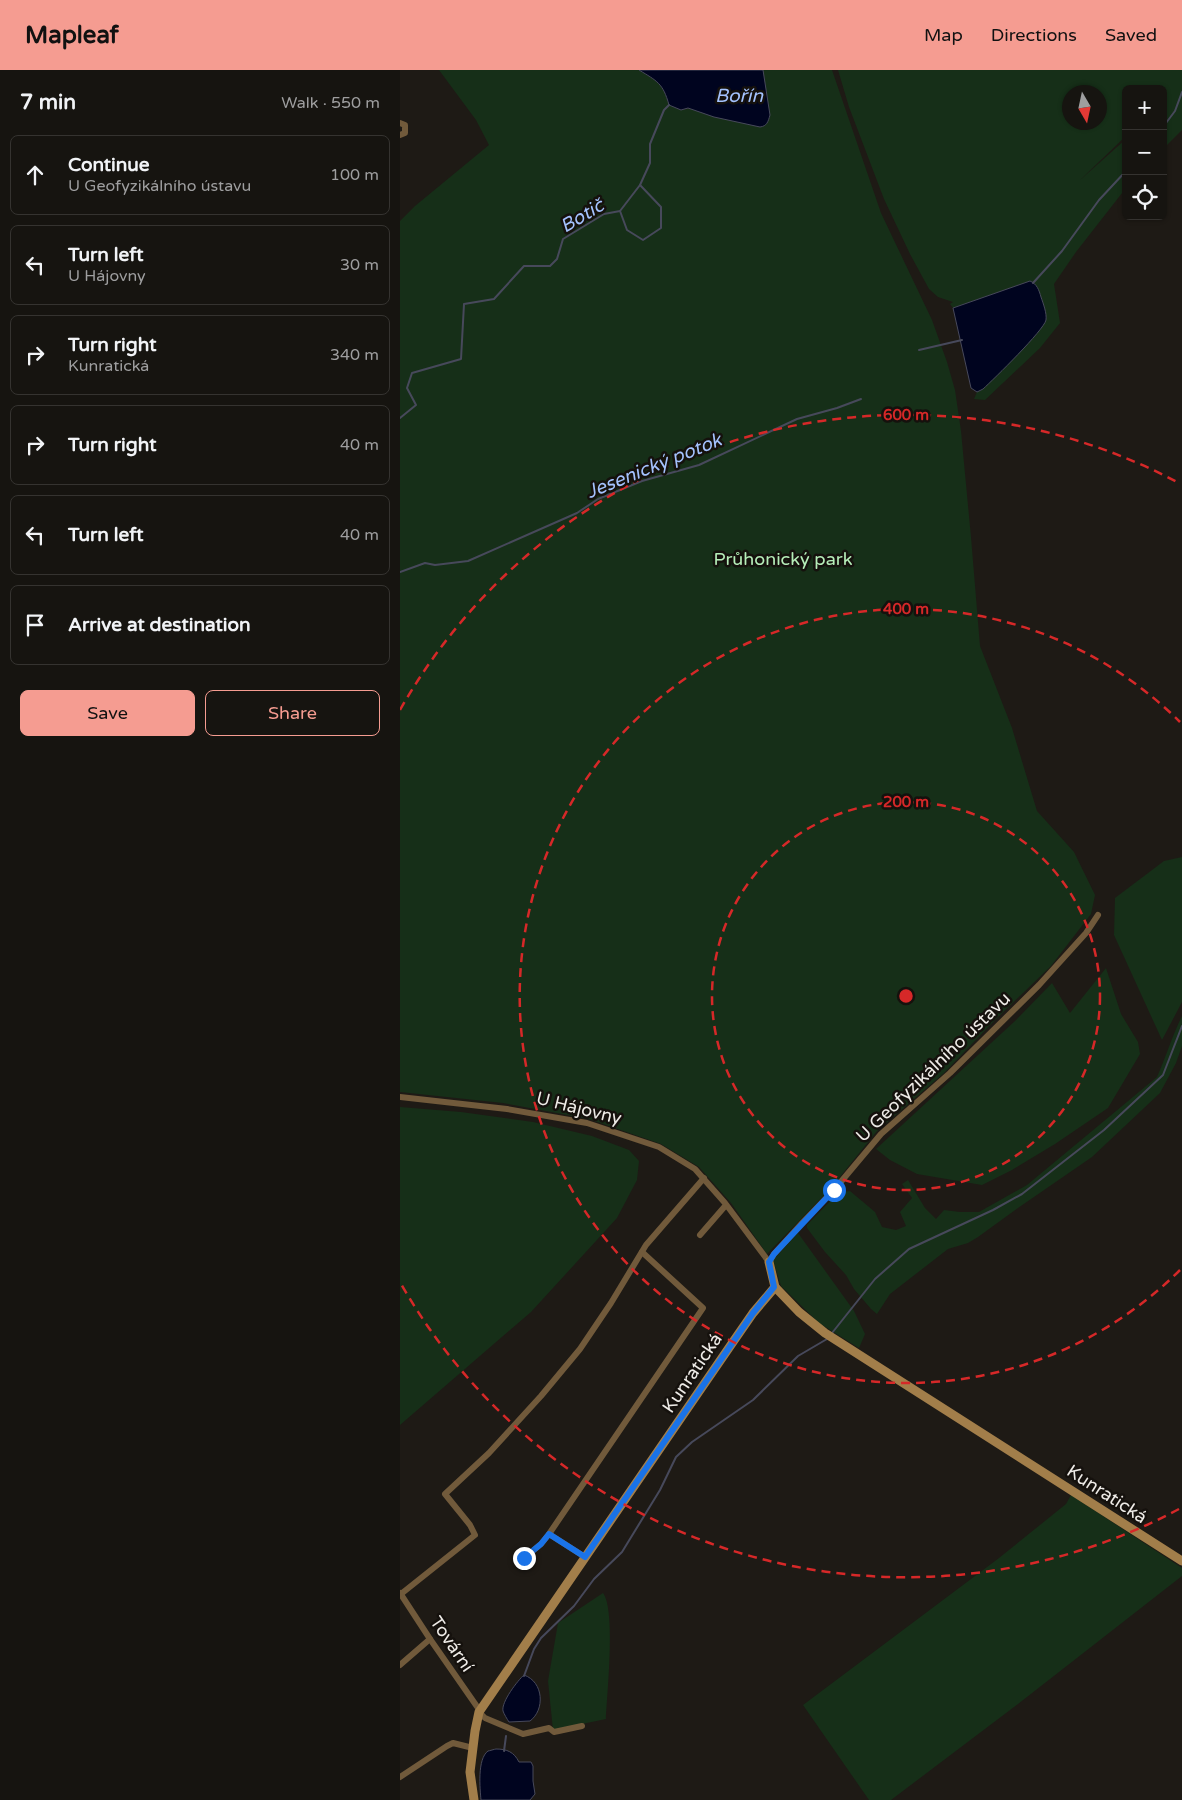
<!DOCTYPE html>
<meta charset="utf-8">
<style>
:root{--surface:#161410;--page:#1f1d19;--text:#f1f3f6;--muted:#9e9e9f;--line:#353330;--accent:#f59c91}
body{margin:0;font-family:"Varela Round",sans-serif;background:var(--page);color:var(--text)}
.controls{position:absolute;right:15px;top:15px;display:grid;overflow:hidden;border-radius:8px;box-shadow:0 1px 4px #0004}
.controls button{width:45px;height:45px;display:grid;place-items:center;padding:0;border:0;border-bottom:1px solid var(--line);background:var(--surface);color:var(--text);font:25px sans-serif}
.compass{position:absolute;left:662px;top:15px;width:45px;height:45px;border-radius:50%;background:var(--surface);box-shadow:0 1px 4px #0004;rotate:171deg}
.stop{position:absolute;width:15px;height:15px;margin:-11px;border:4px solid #1a73e8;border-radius:50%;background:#fff}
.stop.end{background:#1a73e8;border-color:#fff;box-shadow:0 1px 5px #0008}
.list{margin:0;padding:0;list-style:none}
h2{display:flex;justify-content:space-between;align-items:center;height:65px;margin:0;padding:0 20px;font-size:21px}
h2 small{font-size:16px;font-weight:400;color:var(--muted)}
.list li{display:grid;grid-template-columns:32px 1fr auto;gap:15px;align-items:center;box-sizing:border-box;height:80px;margin:0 10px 10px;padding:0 10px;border:1px solid var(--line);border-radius:8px}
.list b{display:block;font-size:19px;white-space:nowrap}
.list p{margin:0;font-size:16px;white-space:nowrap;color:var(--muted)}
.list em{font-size:16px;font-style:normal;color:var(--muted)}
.actions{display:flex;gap:10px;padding:15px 20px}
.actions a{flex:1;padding:11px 0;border:1px solid var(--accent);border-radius:8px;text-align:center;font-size:18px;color:var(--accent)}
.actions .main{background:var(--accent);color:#111}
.icon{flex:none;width:28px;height:28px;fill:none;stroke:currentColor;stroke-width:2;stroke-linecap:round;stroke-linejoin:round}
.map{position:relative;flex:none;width:782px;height:1730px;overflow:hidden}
header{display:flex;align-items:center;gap:30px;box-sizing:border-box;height:70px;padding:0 25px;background:var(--accent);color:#111}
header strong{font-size:24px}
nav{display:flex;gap:28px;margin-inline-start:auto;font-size:18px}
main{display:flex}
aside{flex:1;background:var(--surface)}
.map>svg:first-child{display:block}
</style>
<header>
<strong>Mapleaf</strong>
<nav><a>Map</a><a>Directions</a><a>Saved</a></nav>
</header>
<main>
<aside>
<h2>7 min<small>Walk · 550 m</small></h2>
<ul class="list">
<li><svg class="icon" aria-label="ahead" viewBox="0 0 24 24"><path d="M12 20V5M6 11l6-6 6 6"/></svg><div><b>Continue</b><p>U Geofyzikálního ústavu</p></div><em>100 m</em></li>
<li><svg class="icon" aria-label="left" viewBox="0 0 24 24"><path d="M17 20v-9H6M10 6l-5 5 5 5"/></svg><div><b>Turn left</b><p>U Hájovny</p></div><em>30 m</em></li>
<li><svg class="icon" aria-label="right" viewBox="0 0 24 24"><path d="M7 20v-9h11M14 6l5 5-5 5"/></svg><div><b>Turn right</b><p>Kunratická</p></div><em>340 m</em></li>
<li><svg class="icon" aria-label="right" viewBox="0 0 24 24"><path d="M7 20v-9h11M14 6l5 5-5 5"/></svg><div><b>Turn right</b></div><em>40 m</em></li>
<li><svg class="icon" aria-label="left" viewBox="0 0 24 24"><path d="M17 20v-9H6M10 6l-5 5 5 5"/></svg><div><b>Turn left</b></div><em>40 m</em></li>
<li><svg class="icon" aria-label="arrive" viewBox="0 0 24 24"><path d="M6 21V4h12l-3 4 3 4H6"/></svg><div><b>Arrive at destination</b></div></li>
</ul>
<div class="actions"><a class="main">Save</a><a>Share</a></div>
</aside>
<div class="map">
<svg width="782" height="1730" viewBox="0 0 782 1730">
<rect width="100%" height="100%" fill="#1e1a15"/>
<g fill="#162f18" fill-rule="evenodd">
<path d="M39,0H239C258,12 263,12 269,35L281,40L366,26L363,0H432L481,143L532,250L547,292L555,320L561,361L571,467L580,576L612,658L637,741L674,782L695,825L691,844L651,896L595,950L544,1003L477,1061L431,1118L367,1184L331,1133L299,1097L261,1074L189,1049L103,1033L0,1022V151L15,136L89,75L76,50Z"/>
<path d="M438,0H782V60L763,79V19H726V66L679,111L726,69V118L676,182L654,214L660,253L640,278L585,330L574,329L577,322L583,319L639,261L634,213L627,212L553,238L550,234L553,232L538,227L529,219L510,184L484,129L449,37ZM670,22H700V52H670Z"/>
<polygon points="782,787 782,932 762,970 714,865 715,828 764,791"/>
<polygon points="706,898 721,944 738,972 740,984 708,1038 655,1074 612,1100 582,1115 517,1104 490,1090 476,1079 615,951 652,913 670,943"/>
<path d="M782,946V976L776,993L760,1023L692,1087L618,1138L578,1167L568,1173L548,1179L490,1224L477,1244L471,1239L454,1219L446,1205L425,1182L407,1158V1155L439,1122L450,1121L475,1142L482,1157L496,1160L506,1156L500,1142L512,1128L502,1114L508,1110L525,1138L536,1149L544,1140L560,1142H579L627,1115L757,1007C766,987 772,966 782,946Z"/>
<polygon points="0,1037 61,1042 133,1052 192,1066 229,1080 239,1091 237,1110 217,1148 131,1242 0,1355"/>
<polygon points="398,1163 454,1241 465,1264 459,1278 419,1253 381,1216 373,1190"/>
<polygon points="671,1425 782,1498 782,1506 618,1634 491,1730 469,1730 403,1635 599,1488 666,1434"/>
<path d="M203,1523C216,1540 207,1625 206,1649L153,1660L148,1611L158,1553Z"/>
</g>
<g fill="#00041f" stroke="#47495b">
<path d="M239,0H363L370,45C368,52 367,56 360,57L314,47L288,38L281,40L269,35C263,13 257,11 239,0Z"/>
<path d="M630,211C637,214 639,220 641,227C643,233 647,243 646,250C644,260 594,309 583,319L577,322L571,318L553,238Z"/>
<path d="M124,1605C144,1612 145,1640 130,1651L109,1652C107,1649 104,1644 103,1641C101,1632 118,1610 124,1605Z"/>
<path d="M96,1679C107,1679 114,1682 119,1692H131L133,1696V1711L135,1724L130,1730H81C80,1719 77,1689 88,1681C89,1681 95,1679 96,1679Z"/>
</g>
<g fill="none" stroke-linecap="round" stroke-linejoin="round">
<g stroke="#47495b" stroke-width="2">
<polyline points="763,57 775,41 782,22"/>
<polyline points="220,141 227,160 243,170 261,158 261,137 240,115"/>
<polyline points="633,213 662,181 699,130 726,101"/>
<polyline points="519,280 562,270"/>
<polyline points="0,348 16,335 7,318 12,303 61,289 64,234 94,229 124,196 150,196 157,189 163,169 204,144 220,141 240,115 250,93 250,74 264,40 269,35"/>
<polyline points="0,502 25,493 35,495 68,491 177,443 198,429 242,411 299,395 397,349 437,338 461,329"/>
<polyline points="432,1263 475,1209 509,1179 593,1140 622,1124 704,1060 763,1005 782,956"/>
<polyline points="124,1606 134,1579 141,1568 174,1536 194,1509 222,1482 260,1420 276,1387 292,1372 353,1330 398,1286 427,1269"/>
<polyline points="104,1681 106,1666"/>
</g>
<g stroke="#715a3b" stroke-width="6">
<polyline points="0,53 5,55 5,63 0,65"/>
<polyline points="0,1027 107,1039 187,1053 259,1077 295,1099 325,1133 369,1192 374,1184 403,1152 434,1120 481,1064 550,1003 639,915 686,863 698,845"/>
<polyline points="300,1165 326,1135"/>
<polyline points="149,1464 185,1487"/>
<polyline points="124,1488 141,1474 149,1464 303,1238 242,1182"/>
<polyline points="0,1523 30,1569 78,1638 79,1642 85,1648 123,1664 149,1658 154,1662 182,1656"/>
<polyline points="1,1524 75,1465 70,1455 45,1424 89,1383 141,1326 180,1279 211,1233 246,1175 304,1108"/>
<polyline points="0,1595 30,1569"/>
<polyline points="0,1707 47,1676 53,1673 73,1678"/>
</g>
<g stroke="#a27e4a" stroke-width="9">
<polyline points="369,1192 375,1217"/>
<polyline points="375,1217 399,1242 425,1263 782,1491"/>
<polyline points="74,1730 70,1702 75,1661 79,1642 335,1269 353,1243 375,1217"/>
</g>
</g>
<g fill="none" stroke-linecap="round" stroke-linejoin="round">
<polyline stroke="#1a73e8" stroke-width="6" points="124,1488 141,1474 149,1464 185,1487 353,1243 374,1217 369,1192 374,1184 434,1120"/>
</g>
<g fill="none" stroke="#d62828" stroke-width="2.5" stroke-dasharray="9 6">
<circle cx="506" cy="926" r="194"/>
<path d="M780 1200A387 387 0 1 1 780 652"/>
<path d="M779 1439A581 581 0 0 1 0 1212M0 640A581 581 0 0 1 779 413"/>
</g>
<g text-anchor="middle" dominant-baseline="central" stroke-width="5" stroke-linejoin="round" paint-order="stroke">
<g font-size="18" fill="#b6eeb9" stroke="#15110d">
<text x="383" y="489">Průhonický park</text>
</g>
<g font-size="18" fill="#eeebe7" stroke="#15110d">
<text transform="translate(533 997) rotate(-44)">U Geofyzikálního ústavu</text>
<text transform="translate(179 1038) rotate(14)">U Hájovny</text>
<text transform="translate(292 1303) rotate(-56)">Kunratická</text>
<text transform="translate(707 1424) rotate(33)">Kunratická</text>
<text transform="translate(52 1574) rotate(56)">Tovární</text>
</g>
<g font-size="19" font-style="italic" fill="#a4c2fe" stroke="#15110d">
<text x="339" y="26">Bořín</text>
<text transform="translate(182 146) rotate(-31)">Botič</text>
<text transform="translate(254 396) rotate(-22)">Jesenický potok</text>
</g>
</g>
<circle cx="506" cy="926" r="8" fill="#d62828" stroke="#15110d" stroke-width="2.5"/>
<g font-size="15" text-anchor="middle" font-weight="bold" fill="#d62828" stroke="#15110d" stroke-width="5" stroke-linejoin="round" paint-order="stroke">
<text x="506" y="350">600 m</text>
<text x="506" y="544">400 m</text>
<text x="506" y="737">200 m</text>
</g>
</svg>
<div class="controls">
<button>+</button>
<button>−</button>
<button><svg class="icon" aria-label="locate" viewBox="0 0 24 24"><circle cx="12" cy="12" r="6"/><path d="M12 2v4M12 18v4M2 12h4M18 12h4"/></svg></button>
</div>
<svg class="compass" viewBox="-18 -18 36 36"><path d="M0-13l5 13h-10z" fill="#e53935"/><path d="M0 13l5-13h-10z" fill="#9e9e9f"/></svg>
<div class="stop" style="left:434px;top:1120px"></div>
<div class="stop end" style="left:124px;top:1488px"></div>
</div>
</main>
